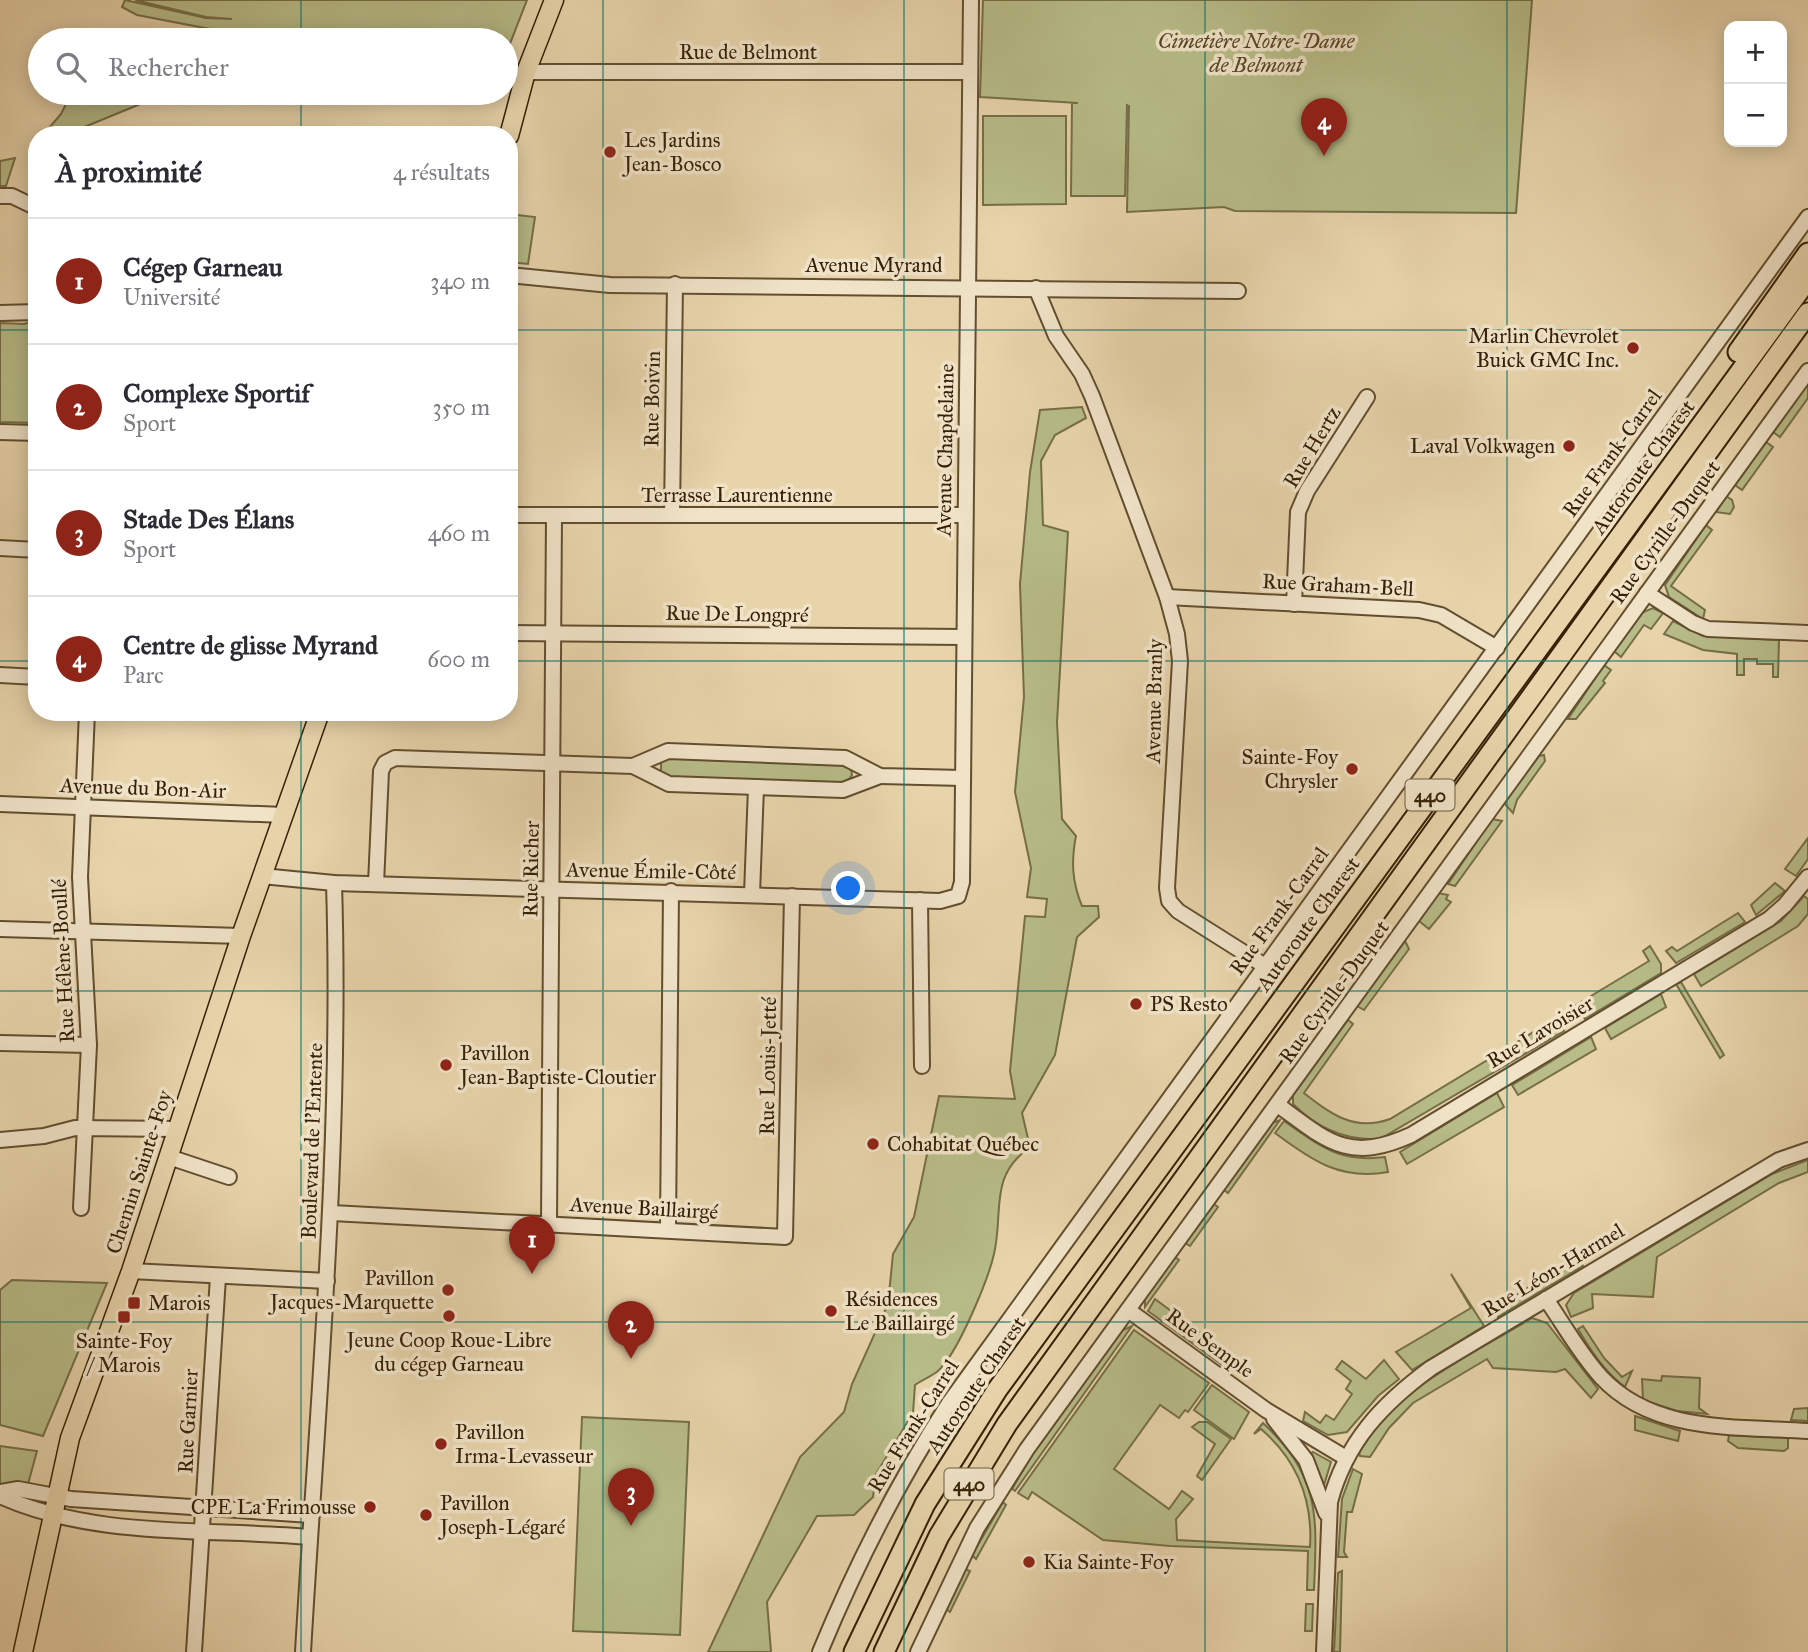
<!DOCTYPE html>
<html lang="fr">
<meta charset="utf-8">
<style>
:root{--surface:#fff;--page:#f2f2f3;--text:#2b2b33;--muted:#7c7c81;--line:#e1e1e2;--accent:#8f2418}
body{margin:0;font-family:"IM FELL Great Primer",serif;background:var(--page);color:var(--text)}
.controls{position:absolute;right:21px;top:21px;display:grid;overflow:hidden;border-radius:14px;box-shadow:0 4px 18px #0003}
.controls button{width:63px;height:63px;display:grid;place-items:center;padding:0;border:0;border-bottom:2px solid var(--line);background:var(--surface);color:var(--text);font:35px sans-serif}
.you{position:absolute;left:849px;top:889px;width:24px;height:24px;margin:-18px;border:5px solid #fff;border-radius:50%;background:#1a73e8;box-shadow:0 0 0 10px #1a73e833}
.badge{display:grid;place-items:center;width:46px;height:46px;border-radius:50%;background:var(--accent);color:#fff;font-size:23px;font-weight:700}
.pin{position:absolute;translate:-50% -58px;filter:drop-shadow(0 2px 4px #0008)}
.pin::after{content:'';position:absolute;top:37px;width:24px;height:21px;background:inherit;clip-path:polygon(0 0,100% 0,50% 100%)}
.list{margin:0;padding:0;list-style:none}
h2{display:flex;justify-content:space-between;align-items:center;height:91px;margin:0;padding:0 28px;font-size:30px}
h2 small{font-size:23px;font-weight:400;color:var(--muted)}
.list li{display:grid;grid-template-columns:46px 1fr auto;gap:21px;align-items:center;box-sizing:border-box;height:126px;padding:0 28px;border-top:2px solid var(--line)}
.list b{display:block;font-size:26px;white-space:nowrap}
.list p{margin:0;font-size:23px;white-space:nowrap;color:var(--muted)}
.list em{font-size:23px;font-style:normal;color:var(--muted)}
.icon{flex:none;width:38px;height:38px;fill:none;stroke:currentColor;stroke-width:2;stroke-linecap:round;stroke-linejoin:round}
.map{position:relative;flex:none;width:1808px;height:1652px;overflow:hidden}
.search{position:absolute;background:var(--surface);box-shadow:0 4px 18px #0003;left:28px;top:28px;width:490px;height:77px;display:flex;align-items:center;gap:18px;box-sizing:border-box;padding:0 24px;border-radius:38px;color:var(--muted);font-size:26px}
.panel{position:absolute;background:var(--surface);box-shadow:0 4px 18px #0003;left:28px;top:126px;width:490px;height:595px;border-radius:28px}
.map>svg:first-child{display:block}
</style>
<div class="map">
<svg width="1808" height="1652" viewBox="0 0 1808 1652">
<rect width="100%" height="100%" fill="#e8d4ab"/>
<filter id="stains"><feTurbulence type="fractalNoise" baseFrequency=".00286" numOctaves="4"/><feColorMatrix values="0 0 0 0 .2 0 0 0 0 .09 0 0 0 0 .02 0 0 0 .5 -.17"/></filter>
<radialGradient id="worn" r=".72"><stop offset=".6" stop-color="#630" stop-opacity="0"/><stop offset="1" stop-color="#630" stop-opacity=".3"/></radialGradient>
<g fill="#b7bc88" stroke="#766e47" stroke-width="2">
<polygon points="125,0 206,18 232,19 206,17 135,0 527,0 506,54 506,40 267,40 137,15 122,7"/>
<polygon points="983,0 1532,0 1516,213 1235,211 1224,207 1127,212 1129,106 1127,105 1125,196 1071,196 1072,103 1078,103 980,97"/>
<polygon points="86,93 167,93 65,135 43,135 61,114 69,98"/>
<polygon points="983,116 1066,116 1066,204 983,205"/>
<polygon points="15,158 6,186 0,186 0,161"/>
<polygon points="509,214 535,217 528,264 509,262"/>
<polygon points="37,320 37,423 0,422 0,323 24,324"/>
<polygon points="1808,383 1808,398 1780,437 1773,432"/>
<path d="M1082,407L1086,418L1055,435L1041,461L1043,525L1068,532L1057,722L1062,819L1076,836C1071,861 1072,882 1082,906H1098L1099,917L1077,937L1055,1055L1022,1113L1030,1147C988,1177 1004,1211 994,1254C988,1280 958,1353 938,1371C932,1376 922,1380 915,1385L913,1413L876,1474L873,1497L854,1515L817,1516L767,1602L771,1652H708L800,1457L844,1412L852,1384L888,1304L893,1254L914,1217L939,1096L1015,1099L1010,1071L1025,916L1045,917L1047,899L1027,897L1031,868L1015,792L1024,697L1020,584L1030,472L1040,410Z"/>
<polygon points="1766,442 1773,447 1742,490 1735,485"/>
<polygon points="1726,496 1732,500 1734,507 1730,514 1716,512"/>
<polygon points="1706,525 1712,530 1671,586 1705,610 1703,619 1669,597 1665,585"/>
<polygon points="1653,608 1663,613 1651,629 1644,625 1621,657 1614,651 1641,613"/>
<polygon points="1673,621 1703,636 1779,640 1778,677 1773,677 1773,664 1757,664 1757,659 1744,659 1744,675 1737,675 1737,654 1703,650 1664,634"/>
<polygon points="1604,665 1611,670 1603,681 1605,683 1576,719 1568,719"/>
<polygon points="1544,755 1545,761 1517,800 1513,813 1504,803 1539,756"/>
<polygon points="667,758 840,764 851,769 852,775 846,783 671,778 661,772 661,762"/>
<polygon points="1492,819 1502,821 1455,886 1448,884"/>
<polygon points="1808,838 1808,859 1796,876 1785,869"/>
<polygon points="1775,883 1785,891 1756,915 1751,905"/>
<polygon points="1438,893 1448,895 1446,899 1451,902 1429,929 1419,921"/>
<polygon points="1804,896 1808,899 1808,914 1798,926 1701,986 1694,974 1781,921"/>
<polygon points="1738,913 1745,922 1676,963 1666,951 1672,947 1677,951"/>
<polygon points="1405,941 1409,949 1364,1010 1357,1006"/>
<polygon points="1650,946 1661,964 1661,973 1585,1019 1576,1005 1649,961 1643,951"/>
<polygon points="1681,982 1724,1055 1720,1058 1676,984"/>
<polygon points="1661,994 1666,1007 1611,1039 1605,1028"/>
<path d="M1555,1019L1564,1031L1380,1139C1346,1141 1318,1129 1293,1104V1095L1348,1020L1353,1024L1304,1093C1331,1114 1354,1132 1390,1119Z"/>
<polygon points="1591,1037 1596,1049 1518,1095 1512,1085"/>
<polygon points="1497,1093 1504,1107 1407,1164 1400,1152"/>
<polygon points="1280,1120 1228,1193 1224,1190 1272,1123"/>
<path d="M1284,1121C1320,1146 1339,1163 1385,1157L1388,1172C1341,1181 1311,1160 1275,1133Z"/>
<polygon points="1808,1160 1808,1172 1779,1183 1657,1257 1653,1297 1592,1294 1593,1308 1571,1317 1566,1305 1574,1293 1772,1174"/>
<polygon points="1214,1204 1218,1207 1190,1246 1185,1243"/>
<polygon points="1175,1257 1179,1260 1145,1307 1145,1298"/>
<polygon points="1573,1260 1579,1260 1583,1266 1498,1317 1495,1308"/>
<polygon points="1451,1274 1484,1326 1412,1370 1396,1352 1471,1308"/>
<polygon points="12,1280 107,1283 43,1436 0,1425 0,1290"/>
<polygon points="1155,1299 1237,1360 1229,1370 1148,1311"/>
<path d="M1532,1318L1547,1323L1598,1389L1591,1398L1565,1369L1556,1372L1493,1368L1487,1359L1413,1403L1389,1428L1370,1457L1360,1456L1359,1452C1397,1387 1470,1356 1532,1318Z"/>
<polygon points="1132,1326 1015,1491 1012,1489 1034,1452 1121,1331"/>
<path d="M1583,1326L1604,1358L1622,1377L1632,1371L1625,1387C1604,1371 1591,1351 1578,1329Z"/>
<path d="M1134,1330L1209,1383L1188,1412L1185,1410L1179,1418L1160,1405L1114,1469L1169,1509L1182,1491L1193,1499L1176,1519L1177,1540L1310,1547C1313,1499 1297,1460 1261,1429L1254,1434L1263,1423C1321,1477 1317,1517 1314,1590H1307L1308,1551L1170,1546L1103,1540L1032,1492L1028,1499L1018,1493Z"/>
<polygon points="1384,1360 1399,1379 1378,1396 1347,1432 1328,1435 1303,1421 1305,1412 1320,1423 1326,1415 1334,1420 1352,1394 1346,1389 1351,1381 1336,1369 1342,1361 1366,1379"/>
<polygon points="1662,1376 1700,1378 1699,1408 1707,1414 1677,1411 1643,1400 1642,1379 1661,1381"/>
<polygon points="1212,1385 1249,1412 1234,1439 1194,1410"/>
<polygon points="1808,1408 1808,1421 1791,1420 1794,1409"/>
<polygon points="1635,1416 1680,1431 1678,1441 1635,1430"/>
<polygon points="582,1417 689,1422 680,1635 573,1631"/>
<polygon points="1199,1422 1207,1422 1231,1439 1202,1480 1197,1476 1215,1444 1192,1427"/>
<polygon points="1729,1435 1788,1438 1788,1448 1784,1451 1738,1448 1728,1441"/>
<polygon points="0,1446 37,1451 28,1484 0,1484"/>
<polygon points="1313,1452 1331,1462 1324,1485 1310,1454"/>
<polygon points="1353,1469 1362,1474 1352,1512 1347,1512 1344,1552 1347,1557 1338,1557 1342,1499"/>
<polygon points="1003,1502 1006,1505 976,1559 972,1555"/>
<polygon points="965,1569 970,1571 950,1612 945,1608"/>
<polygon points="1342,1571 1340,1652 1334,1652 1338,1573"/>
<polygon points="1306,1604 1313,1604 1312,1631 1305,1631"/>
</g>
<g fill="none" stroke-linecap="round" stroke-linejoin="round">
<g stroke="#624e2f" stroke-width="18">
<g id="minor">
<polyline points="526,72 970,72"/>
<polyline points="0,196 12,196 37,208"/>
<polyline points="509,275 610,285 1238,291"/>
<polyline points="1036,288 1056,336 1082,374 1092,396 1167,597 1177,634 1180,661 1167,888 1169,901 1178,911 1265,966"/>
<polyline points="0,313 37,312"/>
<polyline points="0,432 37,433"/>
<polyline points="509,515 965,515"/>
<polyline points="672,515 675,284"/>
<polyline points="0,548 37,550"/>
<polyline points="1647,593 1693,623 1708,629 1808,633"/>
<polyline points="1167,597 1419,610 1441,615 1497,648"/>
<polyline points="1294,604 1298,512 1307,491 1367,397"/>
<polyline points="509,633 964,637"/>
<polyline points="0,675 37,677"/>
<polyline points="633,766 668,751 845,758 880,776 963,778"/>
<polyline points="0,804 284,815"/>
<polyline points="262,876 334,883 940,901 958,896 962,882 971,0"/>
<polyline points="376,884 381,771 385,763 395,758 633,766 669,784 843,790 880,776"/>
<polyline points="752,894 756,787"/>
<polyline points="920,900 922,1066"/>
<polyline points="0,929 241,936"/>
<polyline points="0,1043 89,1045"/>
<path d="M1278,1105C1328,1142 1349,1163 1411,1135L1769,919L1785,905L1808,877"/>
<polyline points="0,1140 44,1136 75,1128 177,1129"/>
<polyline points="169,1157 229,1177"/>
<polyline points="81,1208 89,1045 80,877 87,712"/>
<polyline points="332,1213 785,1237 792,896"/>
<polyline points="549,1223 554,516"/>
<polyline points="668,1228 671,891"/>
<polyline points="131,1271 327,1281"/>
<path d="M1546,1299C1564,1325 1580,1354 1601,1377C1654,1434 1737,1426 1808,1431"/>
<polyline points="1128,1310 1266,1410 1346,1458"/>
<polyline points="1274,1419 1306,1460 1326,1513"/>
<polyline points="0,1492 18,1489 71,1499 311,1515"/>
<path d="M0,1496C95,1539 208,1528 310,1537"/>
<polyline points="194,1652 218,1277"/>
<path d="M303,1652C318,1395 342,1142 334,883"/>
<path d="M820,1652C856,1565 898,1482 949,1403L1808,217"/>
<polyline points="918,1652 977,1528 1027,1449 1808,371"/>
<path d="M1324,1652L1330,1502C1346,1442 1382,1404 1431,1368L1779,1160L1808,1150"/>
</g>
</g>
<g stroke="#362106" stroke-width="21">
<g id="major">
<polyline points="509,136 526,72 554,0"/>
<polyline points="23,1652 70,1438 131,1271 241,936 320,712"/>
</g>
</g>
<g stroke="#362106" stroke-width="23">
<g id="highway">
<polyline points="1738,352 1808,253"/>
<polyline points="854,1652 925,1504 997,1390 1808,279"/>
<polyline points="884,1652 939,1536 1007,1424 1808,313"/>
</g>
</g>
<use href="#minor" stroke="#f0e3c8" stroke-width="14"/>
<use href="#major" stroke="#e8d4ab" stroke-width="18"/>
<use href="#highway" stroke="#e8d4ab" stroke-width="19"/>
</g>
<path fill="none" stroke="#0f766e" stroke-width="2" stroke-opacity="0.55" d="M301,0V40M603,0V1652M904,0V1652M1205,0V1652M1507,0V1652M301,93V135M0,330H37M509,330H1808M0,661H37M509,661H1808M301,712V1652M0,991H1808M0,1322H1808"/>
<g fill="#8f2418" stroke="#f0e3c8" stroke-width="2.5">
<circle cx="610" cy="152" r="7"/>
<circle cx="1633" cy="348" r="7"/>
<circle cx="1569" cy="446" r="7"/>
<circle cx="1352" cy="769" r="7"/>
<circle cx="1136" cy="1004" r="7"/>
<circle cx="446" cy="1065" r="7"/>
<circle cx="873" cy="1144" r="7"/>
<circle cx="448" cy="1290" r="7"/>
<rect x="127" y="1296" width="14" height="14" rx="3.5"/>
<circle cx="831" cy="1311" r="7"/>
<circle cx="449" cy="1316" r="7"/>
<rect x="117" y="1310" width="14" height="14" rx="3.5"/>
<circle cx="441" cy="1444" r="7"/>
<circle cx="370" cy="1507" r="7"/>
<circle cx="426" cy="1515" r="7"/>
<circle cx="1029" cy="1562" r="7"/>
</g>
<g text-anchor="middle" dominant-baseline="central" stroke-width="7" stroke-linejoin="round" paint-order="stroke">
<g fill="#f0e3c8" stroke="#6e5b40" stroke-width="2">
<rect x="1405.5" y="779.5" width="49" height="31" rx="5"/>
<rect x="944.5" y="1468.5" width="49" height="31" rx="5"/>
</g>
<g font-size="19" font-weight="bold" fill="#362106">
<text x="1430" y="795">440</text>
<text x="969" y="1484">440</text>
</g>
<g font-size="21" font-style="italic" fill="#564826" stroke="#f0e3c8">
<text x="1256" y="41">Cimetière Notre-Dame<tspan x="1256" dy="24">de Belmont</tspan></text>
</g>
<g font-size="21" fill="#362106" stroke="#f0e3c8">
<text x="748" y="52">Rue de Belmont</text>
<text x="874" y="265">Avenue Myrand</text>
<text transform="translate(652 399) rotate(-89)">Rue Boivin</text>
<text transform="translate(1312 447) rotate(-59)">Rue Hertz</text>
<text transform="translate(945 450) rotate(-89)">Avenue Chapdelaine</text>
<text transform="translate(1612 453) rotate(-54)">Rue Frank-Carrel</text>
<text transform="translate(1643 467) rotate(-54)">Autoroute Charest</text>
<text x="737" y="495">Terrasse Laurentienne</text>
<text transform="translate(1665 532) rotate(-54)">Rue Cyrille-Duquet</text>
<text transform="translate(1338 585) rotate(3)">Rue Graham-Bell</text>
<text transform="translate(737 614) rotate(1)">Rue De Longpré</text>
<text transform="translate(1154 701) rotate(-89)">Avenue Branly</text>
<text transform="translate(143 788) rotate(2)">Avenue du Bon-Air</text>
<text transform="translate(531 869) rotate(-89)">Rue Richer</text>
<text transform="translate(651 871) rotate(1)">Avenue Émile-Côté</text>
<text transform="translate(1279 911) rotate(-54)">Rue Frank-Carrel</text>
<text transform="translate(1308 924) rotate(-54)">Autoroute Charest</text>
<text transform="translate(63 961) rotate(-93)">Rue Hélène-Boullé</text>
<text transform="translate(1334 992) rotate(-54)">Rue Cyrille-Duquet</text>
<text transform="translate(1540 1032) rotate(-31)">Rue Lavoisier</text>
<text transform="translate(768 1066) rotate(-89)">Rue Louis-Jetté</text>
<text transform="translate(312 1141) rotate(-88)">Boulevard de l'Entente</text>
<text transform="translate(139 1172) rotate(-72)">Chemin Sainte-Foy</text>
<text transform="translate(644 1208) rotate(3)">Avenue Baillairgé</text>
<text transform="translate(1553 1270) rotate(-31)">Rue Léon-Harmel</text>
<text transform="translate(1210 1343) rotate(36)">Rue Semple</text>
<text transform="translate(976 1385) rotate(-56)">Autoroute Charest</text>
<text transform="translate(188 1421) rotate(-87)">Rue Garnier</text>
<text transform="translate(913 1426) rotate(-58)">Rue Frank-Carrel</text>
</g>
<g font-size="21" fill="#362106" stroke="#f0e3c8" text-anchor="start">
<text x="624" y="140">Les Jardins<tspan x="624" dy="24">Jean-Bosco</tspan></text>
<text x="1619" y="336" text-anchor="end">Marlin Chevrolet<tspan x="1619" dy="24">Buick GMC Inc.</tspan></text>
<text x="1555" y="446" text-anchor="end">Laval Volkwagen</text>
<text x="1338" y="757" text-anchor="end">Sainte-Foy<tspan x="1338" dy="24">Chrysler</tspan></text>
<text x="1150" y="1004">PS Resto</text>
<text x="460" y="1053">Pavillon<tspan x="460" dy="24">Jean-Baptiste-Cloutier</tspan></text>
<text x="887" y="1144">Cohabitat Québec</text>
<text x="434" y="1278" text-anchor="end">Pavillon<tspan x="434" dy="24">Jacques-Marquette</tspan></text>
<text x="845" y="1299">Résidences<tspan x="845" dy="24">Le Baillairgé</tspan></text>
<text x="148" y="1303">Marois</text>
<text x="449" y="1340" text-anchor="middle">Jeune Coop Roue-Libre<tspan x="449" dy="24">du cégep Garneau</tspan></text>
<text x="124" y="1341" text-anchor="middle">Sainte-Foy<tspan x="124" dy="24">/ Marois</tspan></text>
<text x="455" y="1432">Pavillon<tspan x="455" dy="24">Irma-Levasseur</tspan></text>
<text x="440" y="1503">Pavillon<tspan x="440" dy="24">Joseph-Légaré</tspan></text>
<text x="356" y="1507" text-anchor="end">CPE La Frimousse</text>
<text x="1043" y="1562">Kia Sainte-Foy</text>
</g>
</g>
<rect width="100%" height="100%" filter="url(#stains)"/>
<rect width="100%" height="100%" fill="url(#worn)"/>
</svg>
<div class="controls">
<button>+</button>
<button>−</button>
</div>
<div class="you"></div>
<div class="pin badge" style="left:532px;top:1274px">1</div>
<div class="pin badge" style="left:631px;top:1359px">2</div>
<div class="pin badge" style="left:631px;top:1526px">3</div>
<div class="pin badge" style="left:1324px;top:156px">4</div>
<div class="search"><svg class="icon" aria-label="search" viewBox="0 0 24 24"><circle cx="10" cy="10" r="6"/><path d="M15 15l6 6"/></svg>Rechercher</div>
<section class="panel">
<h2>À proximité<small>4 résultats</small></h2>
<ul class="list">
<li><span class="badge">1</span><div><b>Cégep Garneau</b><p>Université</p></div><em>340 m</em></li>
<li><span class="badge">2</span><div><b>Complexe Sportif</b><p>Sport</p></div><em>350 m</em></li>
<li><span class="badge">3</span><div><b>Stade Des Élans</b><p>Sport</p></div><em>460 m</em></li>
<li><span class="badge">4</span><div><b>Centre de glisse Myrand</b><p>Parc</p></div><em>600 m</em></li>
</ul>
</section>
</div>
